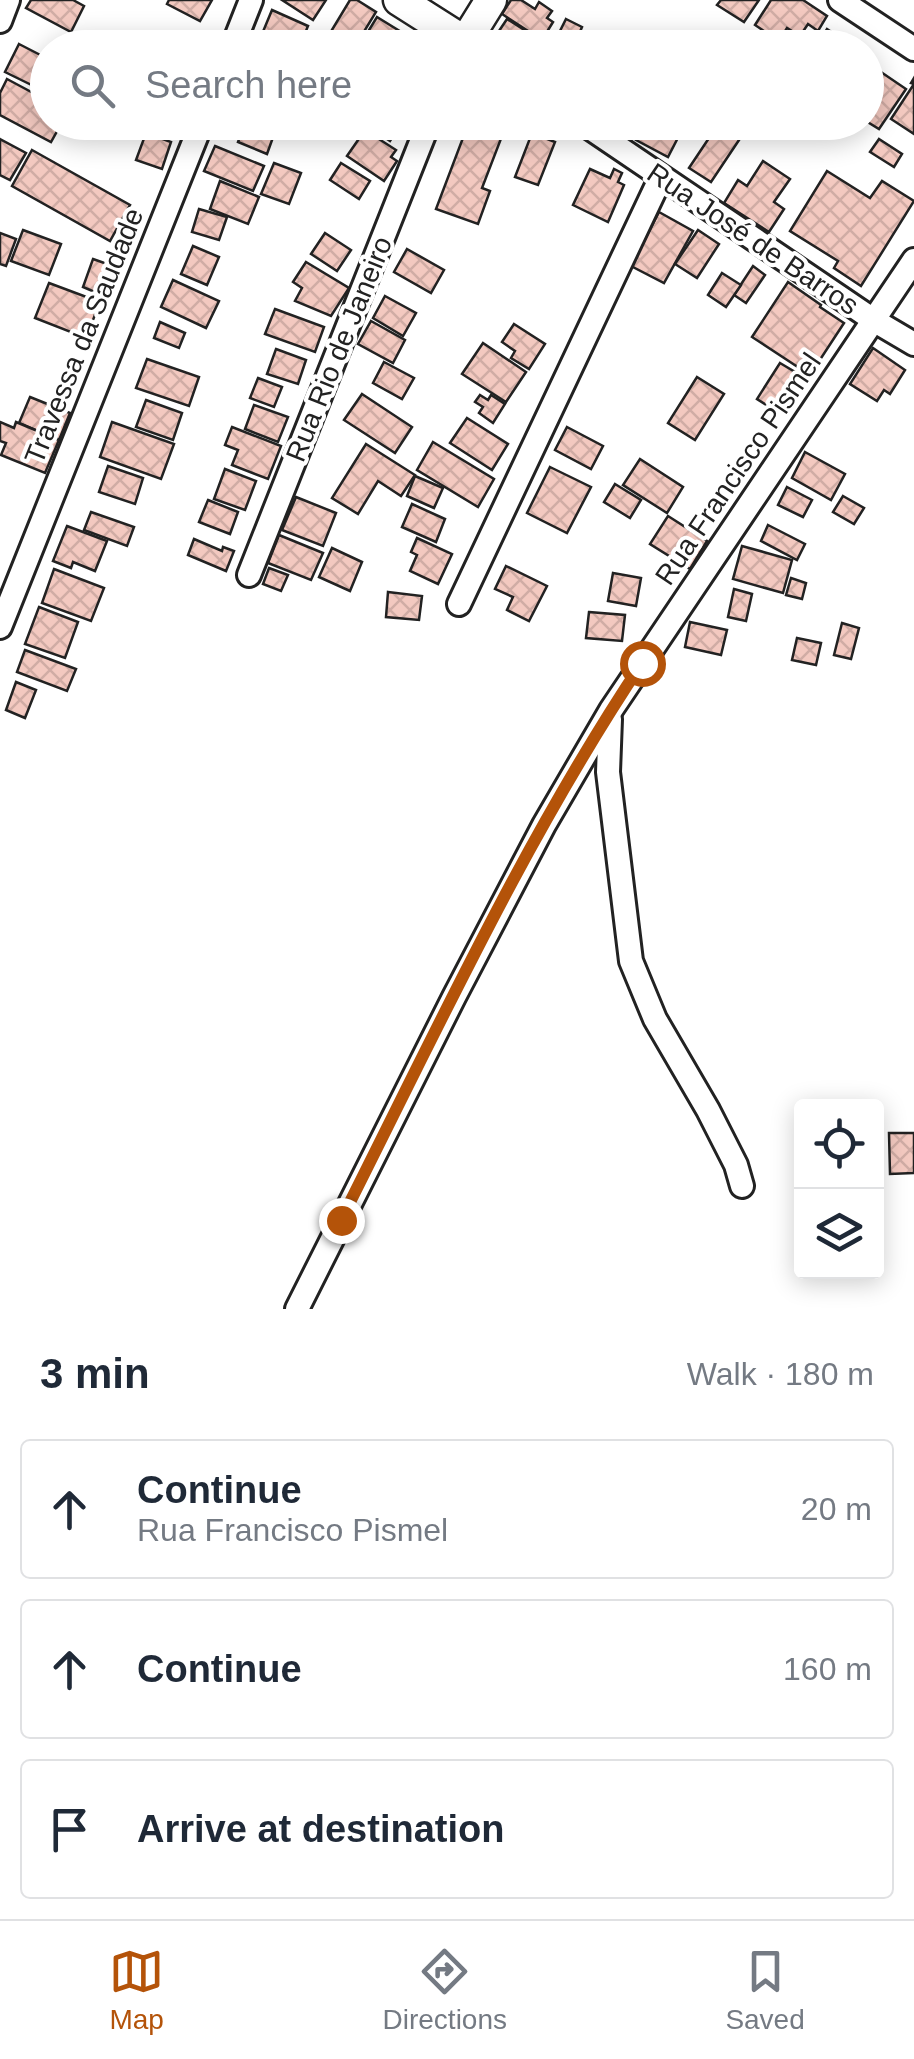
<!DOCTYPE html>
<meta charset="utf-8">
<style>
:root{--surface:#fff;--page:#f6f6f7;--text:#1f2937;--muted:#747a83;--line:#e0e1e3;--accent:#b45309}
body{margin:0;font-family:Helvetica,sans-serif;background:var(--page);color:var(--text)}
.controls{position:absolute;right:30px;bottom:30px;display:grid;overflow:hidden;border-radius:10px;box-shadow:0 5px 25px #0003}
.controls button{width:90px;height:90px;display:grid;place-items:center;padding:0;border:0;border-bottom:2px solid var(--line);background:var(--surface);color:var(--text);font:50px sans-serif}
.stop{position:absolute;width:30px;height:30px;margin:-22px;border:8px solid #b45309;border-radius:50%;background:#fff}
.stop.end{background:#b45309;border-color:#fff;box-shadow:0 2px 10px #0008}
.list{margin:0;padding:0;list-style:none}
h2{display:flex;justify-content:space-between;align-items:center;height:130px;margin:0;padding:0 40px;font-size:42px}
h2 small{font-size:32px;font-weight:400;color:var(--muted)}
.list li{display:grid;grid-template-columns:65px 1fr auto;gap:30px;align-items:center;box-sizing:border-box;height:140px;margin:0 20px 20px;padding:0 20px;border:2px solid var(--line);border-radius:10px}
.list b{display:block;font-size:38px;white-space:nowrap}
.list p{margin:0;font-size:32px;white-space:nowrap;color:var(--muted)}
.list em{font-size:32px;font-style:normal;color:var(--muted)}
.icon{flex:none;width:55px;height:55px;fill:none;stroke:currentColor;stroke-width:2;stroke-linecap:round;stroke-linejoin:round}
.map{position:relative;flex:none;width:914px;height:1309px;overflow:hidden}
.search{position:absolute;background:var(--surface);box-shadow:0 5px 25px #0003;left:30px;right:30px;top:30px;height:110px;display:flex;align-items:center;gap:25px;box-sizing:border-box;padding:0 35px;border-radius:55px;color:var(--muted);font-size:38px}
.sheet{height:610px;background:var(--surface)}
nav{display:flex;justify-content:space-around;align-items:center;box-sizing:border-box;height:140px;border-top:2px solid var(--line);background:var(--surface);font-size:28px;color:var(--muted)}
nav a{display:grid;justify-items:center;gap:5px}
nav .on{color:var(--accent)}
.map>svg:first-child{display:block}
</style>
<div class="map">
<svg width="914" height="1309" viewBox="0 0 914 1309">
<defs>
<pattern id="building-cross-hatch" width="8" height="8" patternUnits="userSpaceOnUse" patternTransform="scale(2.5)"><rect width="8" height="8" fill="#f3c9c0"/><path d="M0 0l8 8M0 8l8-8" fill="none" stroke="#d0aca5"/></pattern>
</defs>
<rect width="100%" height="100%" fill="#fff"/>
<g fill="url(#building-cross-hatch)" stroke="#222" stroke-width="2.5">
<polygon points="31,0 73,0 84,6 71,32 26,8"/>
<polygon points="169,0 212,0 200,21 167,4"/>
<polygon points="282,0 326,0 313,20"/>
<polygon points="350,0 357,0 376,12 354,48 321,48"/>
<polygon points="511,0 521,0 535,9 539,2 552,11 547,18 553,22 542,40 502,14"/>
<polygon points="721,0 759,0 744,22 717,5"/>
<polygon points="771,0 803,0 827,16 818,31 808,24 800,36 787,28 779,41 755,25"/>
<polygon points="272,10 308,26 299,48 293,48 262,34"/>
<polygon points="377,17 406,35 398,48 358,48"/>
<polygon points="507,19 543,42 539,48 504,48 493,40"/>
<polygon points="566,19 582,27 579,34 588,39 584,48 563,48 566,42 557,37"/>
<polygon points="827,29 854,47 854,48 815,48"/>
<polygon points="19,44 48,59 48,93 5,72"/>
<polygon points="878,70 906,89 879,129 866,121 866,88"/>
<polygon points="914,78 914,134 891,119 914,84 911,83"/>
<polygon points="7,79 48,101 48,122 76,122 71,132 60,126 51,142 0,115 0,93"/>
<polygon points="245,122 260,122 276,129 267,154 238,142"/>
<polygon points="362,122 402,122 390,141"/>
<polygon points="469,122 507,123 482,188 490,191 478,224 436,209"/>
<polygon points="645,122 686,122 668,157 636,140"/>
<polygon points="719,123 741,137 711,182 689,168"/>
<polygon points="365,130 396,150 391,157 397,161 384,181 347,156"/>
<polygon points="146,133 171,142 162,169 136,160"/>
<polygon points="532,133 555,142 538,185 515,177"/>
<polygon points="0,139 26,153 10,180 0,175"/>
<polygon points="879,139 902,154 894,167 870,152"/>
<polygon points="215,146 264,166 253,191 204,171"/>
<polygon points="32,150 130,205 110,241 12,186"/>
<polygon points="763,161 790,179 774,202 784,209 769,232 724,203 738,180 747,186"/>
<polygon points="274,163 301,173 289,204 261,194"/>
<polygon points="341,163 370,181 359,199 330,180"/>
<polygon points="590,169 610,178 614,169 622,173 618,182 624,185 608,222 573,205"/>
<polygon points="827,171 870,198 882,181 914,201 861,286 834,268 838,261 790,231"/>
<polygon points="220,181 259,197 248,224 210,209"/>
<polygon points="199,209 227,217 219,240 192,232"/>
<polygon points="659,212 693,231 664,283 631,266"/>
<polygon points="23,230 61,244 49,275 11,261"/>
<polygon points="698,230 719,244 697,278 675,264"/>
<polygon points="0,233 16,239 6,266 0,264"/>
<polygon points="325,233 351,250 337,271 311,254"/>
<polygon points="193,246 219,257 207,285 181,274"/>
<polygon points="407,249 444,270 431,293 394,272"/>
<polygon points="93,259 113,266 102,295 83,287"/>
<polygon points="306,262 349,288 331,316 295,301 302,288 293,282"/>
<polygon points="753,266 765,275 746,303 734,295"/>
<polygon points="722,273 741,285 726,307 708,295"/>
<polygon points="173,280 219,301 206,328 161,307"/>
<polygon points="788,282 821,305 820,307 844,323 810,375 752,337"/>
<polygon points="49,283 100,302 86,338 35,318"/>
<polygon points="385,296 416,313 403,336 373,318"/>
<polygon points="275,309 324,327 315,352 265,334"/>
<polygon points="371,321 405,340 393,363 358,344"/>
<polygon points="160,322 185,333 179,348 154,338"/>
<polygon points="514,324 545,344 529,369 511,358 515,351 502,342"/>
<polygon points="483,343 526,372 506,402 462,374"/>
<polygon points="873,348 905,370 890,394 884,390 877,401 850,384"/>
<polygon points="276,349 306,360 298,384 267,374"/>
<polygon points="147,359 199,377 189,406 136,388"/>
<polygon points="384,362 414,378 402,399 373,383"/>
<polygon points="780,363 800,375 776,411 757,399"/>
<polygon points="697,377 724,394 695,440 668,423"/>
<polygon points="258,378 282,387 274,407 250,398"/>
<polygon points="362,394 412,427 395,453 344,420"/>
<polygon points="480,395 488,400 491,395 505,404 493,423 479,413 483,407 475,402"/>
<polygon points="30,397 70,413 59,440 19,423"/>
<polygon points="146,400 182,413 173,440 136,427"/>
<polygon points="254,405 288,417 278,442 245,429"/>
<polygon points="467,418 508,444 492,470 450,443"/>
<polygon points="0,422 14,428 16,422 59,440 45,473 1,455 6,443 0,441"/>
<polygon points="112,422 174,444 161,479 100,457"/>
<polygon points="232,427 281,446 268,479 232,465 238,450 225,445"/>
<polygon points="567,427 603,446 591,469 555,450"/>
<polygon points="433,442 494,479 478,507 417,470"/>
<polygon points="366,444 415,475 401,496 378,481 358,514 332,498"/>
<polygon points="805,452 845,474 831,500 792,478"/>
<polygon points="640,459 683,487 667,513 623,485"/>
<polygon points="108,466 143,478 135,504 99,492"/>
<polygon points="550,467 591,487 567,533 527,513"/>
<polygon points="225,469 256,481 245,510 214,499"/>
<polygon points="415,476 443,488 434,508 407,496"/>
<polygon points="615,484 641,500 630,518 604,502"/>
<polygon points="787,487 812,500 803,517 778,505"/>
<polygon points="843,496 864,508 854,524 833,512"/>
<polygon points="296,497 336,513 323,546 282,530"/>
<polygon points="208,500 238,512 230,534 199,522"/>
<polygon points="412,504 445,519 436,542 402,527"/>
<polygon points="91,512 134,527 127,546 84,530"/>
<polygon points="668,516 707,541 690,569 650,544"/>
<polygon points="768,525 805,544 797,560 761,541"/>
<polygon points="67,526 107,541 95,571 73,562 71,568 53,561"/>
<polygon points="279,535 323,553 311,580 268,563"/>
<polygon points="417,538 452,554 438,584 410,571 417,555 411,552"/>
<polygon points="194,539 222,551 223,547 234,551 226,571 188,555"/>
<polygon points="742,546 792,560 783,593 733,579"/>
<polygon points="332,548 362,562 350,591 319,577"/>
<polygon points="506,566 547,586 529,621 507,610 513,597 495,589"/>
<polygon points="269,568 288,575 281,591 263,584"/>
<polygon points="54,569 104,588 91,621 42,603"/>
<polygon points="613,573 641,578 636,606 608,601"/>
<polygon points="791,578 806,583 802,599 786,595"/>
<polygon points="734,589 752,594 746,621 728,617"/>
<polygon points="388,592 422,596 419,620 386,617"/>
<polygon points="39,607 78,622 65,658 25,644"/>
<polygon points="589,612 625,615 622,641 586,638"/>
<polygon points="690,622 727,630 721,655 685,647"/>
<polygon points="842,623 859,628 851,659 834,655"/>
<polygon points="797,638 821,643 816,665 792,660"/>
<polygon points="25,650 76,669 67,691 17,672"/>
<polygon points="16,682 36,690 25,718 6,710"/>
<polygon points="889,1133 914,1133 914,1173 890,1174"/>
</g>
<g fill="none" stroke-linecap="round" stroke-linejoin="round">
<g stroke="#222" stroke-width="28">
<g id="street">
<polyline points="840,0 914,49"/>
<polyline points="0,21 8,0"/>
<polyline points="232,48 251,0"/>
<polyline points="581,122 875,321 914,344"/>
<polyline points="249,575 429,122"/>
<polyline points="459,604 661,177"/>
<polyline points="0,627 202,122"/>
<polyline points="610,719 608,772 631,961 655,1019 708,1110 736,1165 742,1186"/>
<polyline points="297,1309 454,997 544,825 611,710 914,260"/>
</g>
</g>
<g stroke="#222" stroke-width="35">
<polyline id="secondary" points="399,0 465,42 491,0"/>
</g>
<use href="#street" stroke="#fff" stroke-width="22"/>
<use href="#secondary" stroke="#fff" stroke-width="30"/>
</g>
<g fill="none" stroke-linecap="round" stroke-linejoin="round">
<path stroke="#b45309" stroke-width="12" d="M341,1220C436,1032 525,838 642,663"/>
</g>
<g text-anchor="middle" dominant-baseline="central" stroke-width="8" stroke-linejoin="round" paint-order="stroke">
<g font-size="28" fill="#222" stroke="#fff">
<text transform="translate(753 239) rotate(34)">Rua José de Barros</text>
<text transform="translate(84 336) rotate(-68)">Travessa da Saudade</text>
<text transform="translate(339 349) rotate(-68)">Rua Rio de Janeiro</text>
<text transform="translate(738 469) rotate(-56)">Rua Francisco Pismel</text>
</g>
</g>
</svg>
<div class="controls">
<button><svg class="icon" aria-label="locate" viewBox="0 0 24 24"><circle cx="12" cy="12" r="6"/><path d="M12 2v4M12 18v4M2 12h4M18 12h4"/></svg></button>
<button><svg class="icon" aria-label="layers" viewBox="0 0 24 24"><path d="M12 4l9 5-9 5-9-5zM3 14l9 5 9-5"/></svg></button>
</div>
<div class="stop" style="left:642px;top:663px"></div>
<div class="stop end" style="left:341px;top:1220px"></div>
<div class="search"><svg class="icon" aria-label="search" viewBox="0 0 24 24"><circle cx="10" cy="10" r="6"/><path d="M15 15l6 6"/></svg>Search here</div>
</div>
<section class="sheet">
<h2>3 min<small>Walk · 180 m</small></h2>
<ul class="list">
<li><svg class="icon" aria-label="ahead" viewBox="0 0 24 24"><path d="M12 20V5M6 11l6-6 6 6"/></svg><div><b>Continue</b><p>Rua Francisco Pismel</p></div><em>20 m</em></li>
<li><svg class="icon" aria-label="ahead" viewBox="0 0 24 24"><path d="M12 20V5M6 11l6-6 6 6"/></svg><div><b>Continue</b></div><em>160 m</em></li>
<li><svg class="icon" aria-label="arrive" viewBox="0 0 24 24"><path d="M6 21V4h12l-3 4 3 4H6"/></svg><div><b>Arrive at destination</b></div></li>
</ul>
</section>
<nav>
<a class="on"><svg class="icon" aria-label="map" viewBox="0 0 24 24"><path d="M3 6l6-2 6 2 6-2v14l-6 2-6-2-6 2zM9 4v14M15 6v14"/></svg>Map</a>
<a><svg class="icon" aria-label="directions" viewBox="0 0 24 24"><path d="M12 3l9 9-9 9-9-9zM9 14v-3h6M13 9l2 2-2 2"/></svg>Directions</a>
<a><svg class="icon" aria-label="saved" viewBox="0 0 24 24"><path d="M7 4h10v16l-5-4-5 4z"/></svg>Saved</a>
</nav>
